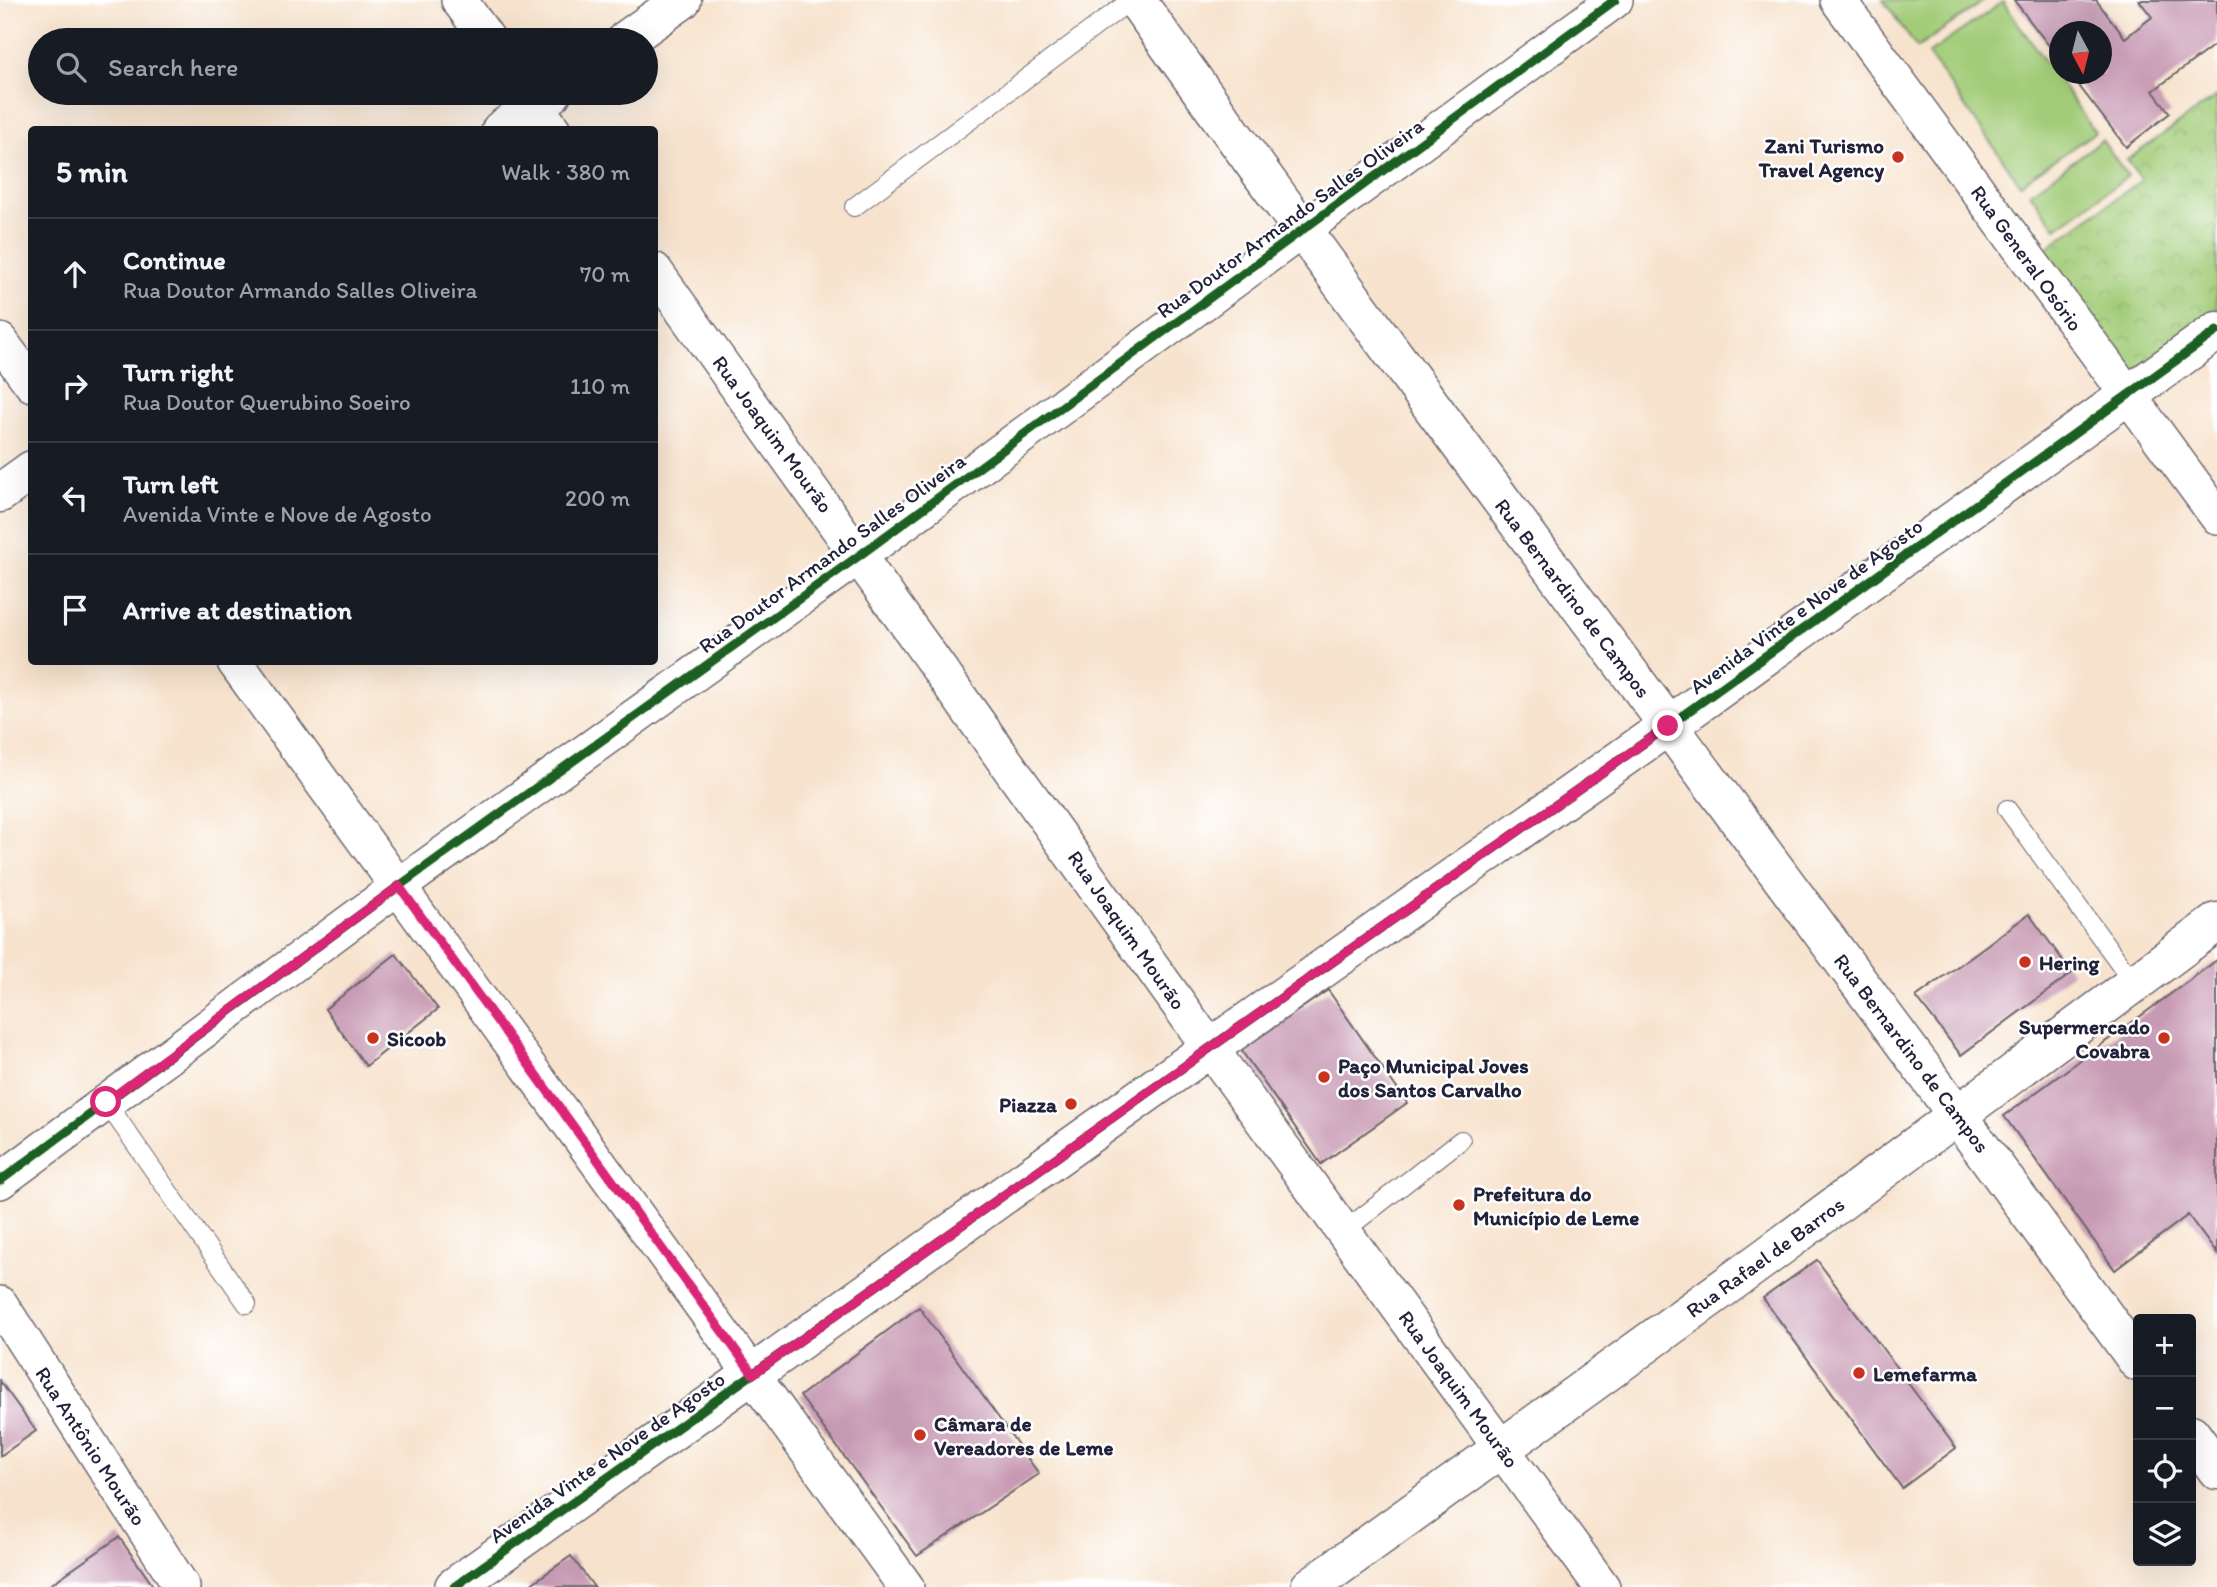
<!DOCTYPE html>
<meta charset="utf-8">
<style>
:root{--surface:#171b24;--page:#20242c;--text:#f1f3f6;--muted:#9ea1a6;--line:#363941}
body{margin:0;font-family:Itim,sans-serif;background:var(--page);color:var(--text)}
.controls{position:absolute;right:21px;bottom:21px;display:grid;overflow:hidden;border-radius:7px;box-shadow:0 7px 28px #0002}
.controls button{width:63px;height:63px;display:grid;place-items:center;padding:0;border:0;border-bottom:2px solid var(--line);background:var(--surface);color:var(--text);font:35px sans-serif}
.compass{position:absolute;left:2049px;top:21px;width:63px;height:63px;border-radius:50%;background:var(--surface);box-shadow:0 7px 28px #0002;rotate:173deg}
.stop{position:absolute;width:21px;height:21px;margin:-16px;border:5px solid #db2777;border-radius:50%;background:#fff}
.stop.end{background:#db2777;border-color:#fff;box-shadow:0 2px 7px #0008}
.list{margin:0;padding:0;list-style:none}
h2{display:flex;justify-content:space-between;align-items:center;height:91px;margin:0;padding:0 28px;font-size:30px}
h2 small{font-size:23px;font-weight:400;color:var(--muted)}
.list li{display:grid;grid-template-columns:46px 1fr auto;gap:21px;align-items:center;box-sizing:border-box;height:112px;padding:0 28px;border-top:2px solid var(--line)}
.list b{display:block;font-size:26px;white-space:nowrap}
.list p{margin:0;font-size:23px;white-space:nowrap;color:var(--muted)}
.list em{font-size:23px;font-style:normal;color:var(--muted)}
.icon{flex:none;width:38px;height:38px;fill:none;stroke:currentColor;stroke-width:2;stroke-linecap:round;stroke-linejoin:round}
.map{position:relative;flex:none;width:2217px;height:1587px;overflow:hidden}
.search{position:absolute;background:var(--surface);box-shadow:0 7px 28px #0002;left:28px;top:28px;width:630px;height:77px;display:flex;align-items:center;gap:18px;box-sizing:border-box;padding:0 24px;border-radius:38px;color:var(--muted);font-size:26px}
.panel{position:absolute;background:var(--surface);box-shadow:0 7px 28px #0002;left:28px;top:126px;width:630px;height:539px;border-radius:7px}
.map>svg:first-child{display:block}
</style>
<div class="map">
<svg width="2217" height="1587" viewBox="0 0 2217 1587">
<defs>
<pattern id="park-crowns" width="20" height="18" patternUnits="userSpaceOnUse" patternTransform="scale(1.75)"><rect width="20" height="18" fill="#a2cc78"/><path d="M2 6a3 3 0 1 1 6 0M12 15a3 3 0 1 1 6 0" fill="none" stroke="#8baf69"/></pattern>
</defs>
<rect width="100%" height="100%" fill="#fff"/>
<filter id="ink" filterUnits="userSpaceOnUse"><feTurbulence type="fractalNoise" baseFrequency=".0143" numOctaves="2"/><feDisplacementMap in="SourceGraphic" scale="14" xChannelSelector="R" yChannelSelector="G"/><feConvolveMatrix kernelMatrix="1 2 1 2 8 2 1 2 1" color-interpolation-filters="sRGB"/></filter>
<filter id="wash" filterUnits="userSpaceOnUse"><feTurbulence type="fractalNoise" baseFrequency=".00686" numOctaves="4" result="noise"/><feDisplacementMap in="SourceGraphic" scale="28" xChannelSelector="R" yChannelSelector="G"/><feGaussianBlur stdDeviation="1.57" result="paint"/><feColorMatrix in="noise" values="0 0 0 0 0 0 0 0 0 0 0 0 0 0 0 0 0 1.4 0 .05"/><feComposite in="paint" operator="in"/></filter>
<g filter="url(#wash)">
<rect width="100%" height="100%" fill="#f7e3cd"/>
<g fill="#a2cc78" stroke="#62775a" stroke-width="2">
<polygon points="1883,0 1985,0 1917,48"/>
<polygon points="2003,2 2095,132 2020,184 1928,54"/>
<polygon points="2102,140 2128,176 2056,228 2030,193"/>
</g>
<polygon fill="url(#park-crowns)" stroke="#62775a" stroke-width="2" points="2217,96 2217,325 2129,387 2035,256 2142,180 2127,160"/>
<g id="blocks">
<g fill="#c79ab3">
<polygon points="2014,0 2096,0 2125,38 2152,17 2139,0 2217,0 2217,43 2153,91 2170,113 2126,147 2070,74 2102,74 2102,32 2060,32 2060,60"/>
<polygon points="2029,914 2072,973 1961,1055 1916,997"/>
<polygon points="396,954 438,1009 366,1066 325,1009"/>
<polygon points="2217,960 2217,1254 2188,1215 2115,1270 2004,1116"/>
<polygon points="1328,990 1407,1103 1321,1164 1241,1050"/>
<polygon points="1817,1260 1956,1448 1902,1488 1763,1298"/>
<polygon points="919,1307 1039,1474 917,1556 800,1396"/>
<polygon points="0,1381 36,1431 0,1456"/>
<polygon points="119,1537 154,1587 47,1587"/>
<polygon points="571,1556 594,1587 527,1587"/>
</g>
</g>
</g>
<g filter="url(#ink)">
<use href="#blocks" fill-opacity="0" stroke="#6d666e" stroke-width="2"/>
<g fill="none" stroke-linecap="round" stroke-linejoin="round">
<g stroke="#6d666e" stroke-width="20">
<g id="service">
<polyline points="854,207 1131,0"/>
<polyline points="2007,809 2134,983"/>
<polyline points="106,1102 247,1304"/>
<polyline points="1344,1231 1461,1140"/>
</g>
</g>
<g stroke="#6d666e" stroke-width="38">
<g id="minor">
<polyline points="459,0 488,40"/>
<polyline points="1838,0 2217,516"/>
<polyline points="526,93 553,130"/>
<polyline points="654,270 1210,1048 1602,1587"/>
<polyline points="0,341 32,384"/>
<polyline points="235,662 906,1587"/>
<polyline points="0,1181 399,886 860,555 1615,0"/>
<polyline points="0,1304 182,1587"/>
</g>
</g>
<g stroke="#6d666e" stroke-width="41">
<g id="tertiary">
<path d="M1136,0C1464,458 1807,906 2138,1362"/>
<polyline points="626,40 682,0"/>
<polyline points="501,130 552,93"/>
<polyline points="0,493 32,470"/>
<polyline points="2191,1434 2217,1470"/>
<polyline points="454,1587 1210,1048 1668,726 2217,331"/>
<polyline points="1310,1587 1762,1260 2217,922"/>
</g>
</g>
<use href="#service" stroke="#fff" stroke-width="18"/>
<use href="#minor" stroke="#fff" stroke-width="35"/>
<use href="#tertiary" stroke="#fff" stroke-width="38"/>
<g stroke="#fff" stroke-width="13">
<g id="cycleway">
<polyline points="0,1181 399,886 860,555 1615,0"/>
<polyline points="454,1587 1210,1048 1668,726 2217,331"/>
</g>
</g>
<use href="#cycleway" stroke="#1b5e20" stroke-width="9"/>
</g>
</g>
<g fill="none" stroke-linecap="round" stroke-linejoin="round" filter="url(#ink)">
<polyline stroke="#db2777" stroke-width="9" points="106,1102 399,886 753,1374 1210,1048 1668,726"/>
</g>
<g fill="#c8321e" stroke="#fff" stroke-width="2.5">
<circle cx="1898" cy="157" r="7"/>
<circle cx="2025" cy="962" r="7"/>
<circle cx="373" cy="1038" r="7"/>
<circle cx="2164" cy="1038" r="7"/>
<circle cx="1324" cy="1077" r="7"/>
<circle cx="1071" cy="1104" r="7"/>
<circle cx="1459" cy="1205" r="7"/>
<circle cx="1859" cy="1373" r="7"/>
<circle cx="920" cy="1435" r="7"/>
</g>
<g text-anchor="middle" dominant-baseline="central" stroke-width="5" stroke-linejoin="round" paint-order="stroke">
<g font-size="21" font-weight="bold" fill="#22223b" stroke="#fff" text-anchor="start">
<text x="1884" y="145" text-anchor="end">Zani Turismo<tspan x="1884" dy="24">Travel Agency</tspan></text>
<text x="2039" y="962">Hering</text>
<text x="2150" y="1026" text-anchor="end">Supermercado<tspan x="2150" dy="24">Covabra</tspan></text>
<text x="387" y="1038">Sicoob</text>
<text x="1338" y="1065">Paço Municipal Joves<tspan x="1338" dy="24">dos Santos Carvalho</tspan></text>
<text x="1057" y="1104" text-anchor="end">Piazza</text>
<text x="1473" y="1193">Prefeitura do<tspan x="1473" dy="24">Município de Leme</tspan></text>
<text x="1873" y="1373">Lemefarma</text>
<text x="934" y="1423">Câmara de<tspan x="934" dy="24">Vereadores de Leme</tspan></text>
</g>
<g font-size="21" fill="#22223b" stroke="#fff">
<text transform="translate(1290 218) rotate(-36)">Rua Doutor Armando Salles Oliveira</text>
<text transform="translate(2027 258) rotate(54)">Rua General Osório</text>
<text transform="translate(773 434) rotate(54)">Rua Joaquim Mourão</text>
<text transform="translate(832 553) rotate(-36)">Rua Doutor Armando Salles Oliveira</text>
<text transform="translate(1573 598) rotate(53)">Rua Bernardino de Campos</text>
<text transform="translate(1806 606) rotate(-36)">Avenida Vinte e Nove de Agosto</text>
<text transform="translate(1127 930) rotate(55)">Rua Joaquim Mourão</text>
<text transform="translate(1912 1053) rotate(53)">Rua Bernardino de Campos</text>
<text transform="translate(1765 1257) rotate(-36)">Rua Rafael de Barros</text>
<text transform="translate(1459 1389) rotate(54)">Rua Joaquim Mourão</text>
<text transform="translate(91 1446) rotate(57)">Rua Antônio Mourão</text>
<text transform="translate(607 1457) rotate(-35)">Avenida Vinte e Nove de Agosto</text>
</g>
</g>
</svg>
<div class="controls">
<button>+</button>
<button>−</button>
<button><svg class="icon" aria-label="locate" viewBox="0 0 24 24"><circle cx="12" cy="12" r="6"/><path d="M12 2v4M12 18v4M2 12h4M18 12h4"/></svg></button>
<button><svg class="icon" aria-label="layers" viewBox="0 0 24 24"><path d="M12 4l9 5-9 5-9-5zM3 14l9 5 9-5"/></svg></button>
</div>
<svg class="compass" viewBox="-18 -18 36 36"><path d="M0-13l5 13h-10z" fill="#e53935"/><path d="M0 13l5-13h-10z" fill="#9ea1a6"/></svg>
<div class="stop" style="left:106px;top:1102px"></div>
<div class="stop end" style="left:1668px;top:726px"></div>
<div class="search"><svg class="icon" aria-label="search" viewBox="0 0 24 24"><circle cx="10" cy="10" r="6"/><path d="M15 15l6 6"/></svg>Search here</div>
<section class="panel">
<h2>5 min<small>Walk · 380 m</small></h2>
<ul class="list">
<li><svg class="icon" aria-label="ahead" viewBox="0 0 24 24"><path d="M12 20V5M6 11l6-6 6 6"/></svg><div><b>Continue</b><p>Rua Doutor Armando Salles Oliveira</p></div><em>70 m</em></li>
<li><svg class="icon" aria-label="right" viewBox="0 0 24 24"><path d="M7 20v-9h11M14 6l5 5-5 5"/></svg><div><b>Turn right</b><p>Rua Doutor Querubino Soeiro</p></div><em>110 m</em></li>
<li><svg class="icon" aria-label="left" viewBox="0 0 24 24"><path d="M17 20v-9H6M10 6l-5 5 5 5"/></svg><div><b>Turn left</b><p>Avenida Vinte e Nove de Agosto</p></div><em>200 m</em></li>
<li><svg class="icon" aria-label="arrive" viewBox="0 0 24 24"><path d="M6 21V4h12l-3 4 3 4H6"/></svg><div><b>Arrive at destination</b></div></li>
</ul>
</section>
</div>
